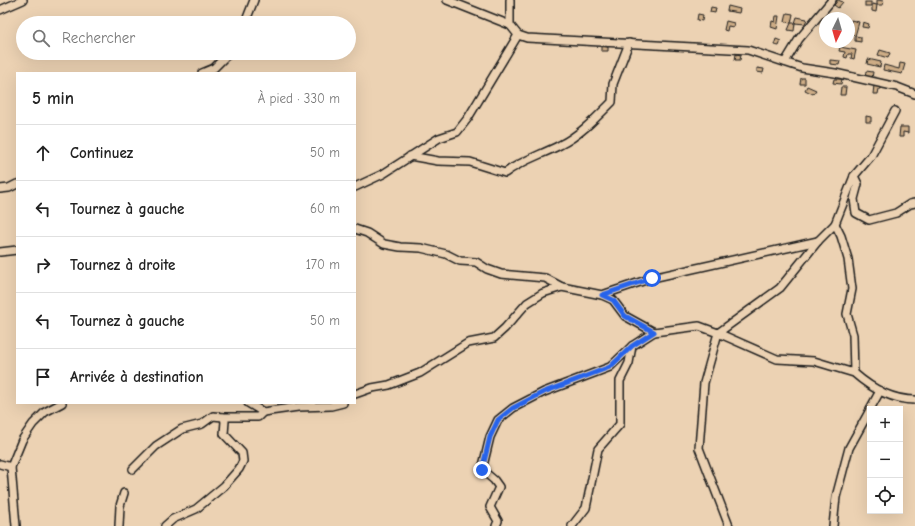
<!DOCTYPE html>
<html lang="fr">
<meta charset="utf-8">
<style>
:root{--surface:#fff;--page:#f2f2f2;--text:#222;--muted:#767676;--line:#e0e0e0}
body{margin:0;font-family:"Comic Neue",sans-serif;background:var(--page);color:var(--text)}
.controls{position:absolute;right:12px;bottom:12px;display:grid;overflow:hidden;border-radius:0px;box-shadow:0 4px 16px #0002}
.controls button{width:36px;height:36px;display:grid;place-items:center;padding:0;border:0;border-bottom:1px solid var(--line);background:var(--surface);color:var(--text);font:20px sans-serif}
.compass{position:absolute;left:819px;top:12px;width:36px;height:36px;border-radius:50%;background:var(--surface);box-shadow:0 4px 16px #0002;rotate:185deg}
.stop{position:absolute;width:12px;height:12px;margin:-9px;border:3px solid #2563eb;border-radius:50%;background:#fff}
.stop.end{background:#2563eb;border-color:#fff;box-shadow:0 1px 4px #0008}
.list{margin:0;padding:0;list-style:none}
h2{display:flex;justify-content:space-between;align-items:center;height:52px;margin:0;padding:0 16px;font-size:17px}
h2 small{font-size:13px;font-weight:400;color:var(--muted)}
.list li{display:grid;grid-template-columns:26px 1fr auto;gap:12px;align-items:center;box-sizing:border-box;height:56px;padding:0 16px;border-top:1px solid var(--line)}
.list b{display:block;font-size:15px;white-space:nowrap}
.list em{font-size:13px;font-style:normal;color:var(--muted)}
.icon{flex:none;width:22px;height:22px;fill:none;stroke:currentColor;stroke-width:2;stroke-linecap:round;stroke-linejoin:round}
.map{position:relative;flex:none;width:915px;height:526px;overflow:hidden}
.search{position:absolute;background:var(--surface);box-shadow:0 4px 16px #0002;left:16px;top:16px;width:340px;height:44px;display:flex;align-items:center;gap:10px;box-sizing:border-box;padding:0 14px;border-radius:22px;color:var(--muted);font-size:15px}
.panel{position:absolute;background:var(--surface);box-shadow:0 4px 16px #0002;left:16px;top:72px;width:340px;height:332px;border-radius:0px}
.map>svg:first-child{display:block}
</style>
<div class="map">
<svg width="915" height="526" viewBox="0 0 915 526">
<rect width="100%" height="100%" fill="#ecd2b3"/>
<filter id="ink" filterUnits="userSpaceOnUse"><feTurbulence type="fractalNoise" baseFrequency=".025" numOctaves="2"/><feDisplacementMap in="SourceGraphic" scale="8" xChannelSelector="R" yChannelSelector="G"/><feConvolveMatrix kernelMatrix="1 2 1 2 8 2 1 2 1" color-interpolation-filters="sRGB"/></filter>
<g filter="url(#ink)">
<g fill="#cdac85" stroke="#1c1c1c">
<polygon points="838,0 843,2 838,8 834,5"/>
<polygon points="877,0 884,1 883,5 877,5"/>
<rect x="865" y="2" width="6" height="4"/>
<polygon points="872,4 877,5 876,12 872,11"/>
<polygon points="728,6 740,9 739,13 727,11"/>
<polygon points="711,7 716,8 715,13 710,12"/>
<polygon points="787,13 793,14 791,23 785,22"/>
<polygon points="698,14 703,15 702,21 697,20"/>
<polygon points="776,16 779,16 777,29 771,27 772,21 775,22"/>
<polygon points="797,17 807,19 805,24 795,23"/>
<polygon points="851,20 859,22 855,36 849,34"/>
<polygon points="726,21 734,23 733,27 728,26 727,31 724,30"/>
<polygon points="863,22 869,24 868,28 862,27"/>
<polygon points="791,23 795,23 794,31 788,30"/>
<polygon points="855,36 861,37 861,42 855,41"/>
<polygon points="776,39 781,41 779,46 774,45"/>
<polygon points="601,46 608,47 608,51 601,51"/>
<polygon points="840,47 856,50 854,59 851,58 852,54 848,54 847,58 844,57 845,52 839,51"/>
<polygon points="880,50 890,53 888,58 878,55"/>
<polygon points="736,54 741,55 740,60 735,60"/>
<polygon points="868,59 881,62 880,67 867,64"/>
<polygon points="830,60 840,61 839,65 830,64"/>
<polygon points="900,63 905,64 902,74 883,70 884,65 899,69"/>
<polygon points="757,68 764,69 763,73 757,72"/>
<polygon points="866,71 873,72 872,78 865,77"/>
<polygon points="801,78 805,78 805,84 800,84"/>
<polygon points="834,79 842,79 841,84 833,83"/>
<polygon points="874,85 882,86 881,89 879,89 878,94 873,94"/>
<polygon points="807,86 816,90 813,94 805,90"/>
<polygon points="841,87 846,87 845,95 840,95"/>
<polygon points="866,116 871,117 871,122 866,122"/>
<polygon points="900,127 908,127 908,133 903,132 903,137 899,137"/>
</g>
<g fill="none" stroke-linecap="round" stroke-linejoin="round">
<g stroke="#1c1c1c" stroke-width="10">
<g id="minor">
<polyline points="447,0 510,25 518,35 527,38 748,50 802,68 835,73 897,87 915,94"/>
<polyline points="0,10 23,0"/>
<polyline points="245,23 254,0"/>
<polyline points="510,25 510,0"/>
<polyline points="785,62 799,39 832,0"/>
<polyline points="202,73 214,68 229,53"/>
<path d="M410,156L438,161L470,162L505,173C522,160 541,155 560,145C579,136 597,117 612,102L613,84L629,43"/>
<polyline points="854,176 858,184 854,199 856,213 869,220 896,213 910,204 915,203"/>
<polyline points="355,187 383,174 439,138 457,132 468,118 518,35"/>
<polyline points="0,189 9,188 17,184"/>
<polyline points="835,224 854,176 871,156 895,111"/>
<polyline points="355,229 367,233 384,244 400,247 421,248 446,254 460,261 476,262 487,269 501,274 545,278 562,287 602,295 652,278 818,241"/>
<polyline points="0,252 17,250"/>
<polyline points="602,295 613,300 625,316 654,332 699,326 718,333 704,383 699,448 729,526"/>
<path d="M854,373L814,361L777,359L718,333L780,288L818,241L835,224L841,236L848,259L852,289L847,314L853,335L854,373C871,388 892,400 915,400"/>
<polyline points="355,394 372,388 389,385 420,373 468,343 494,338 505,328 527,303 543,293 562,287"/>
<polyline points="248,403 263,412 298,407 331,406 343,403"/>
<polyline points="870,409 880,391"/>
<polyline points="223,417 258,417 263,412"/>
<polyline points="0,464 11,467"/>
<polyline points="133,469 156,446 182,429 202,424 213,416 223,417 225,421 224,434 242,453 243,461 239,469 224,486 196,509 173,519 165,526"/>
<polyline points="16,526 11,467 22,440 33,424 45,412 62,403"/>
<polyline points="119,526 120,506 124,493"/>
<polyline points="496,526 498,521 490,507 499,487 494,480 482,470 490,437 498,420 513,408 544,392 610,367 632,346"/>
<polyline points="572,526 586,508 598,449 620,424 620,381 629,363 632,346 654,332"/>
<polyline points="833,526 836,497 849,448 870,410"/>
</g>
</g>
<use href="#minor" stroke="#ecd2b3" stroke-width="7"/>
</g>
</g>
<g fill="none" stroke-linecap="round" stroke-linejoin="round" filter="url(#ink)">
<polyline stroke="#2563eb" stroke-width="5" points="482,470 490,437 498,420 513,408 544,392 610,367 632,346 654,332 625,316 613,300 602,295 652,278"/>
</g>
</svg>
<div class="controls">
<button>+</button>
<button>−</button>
<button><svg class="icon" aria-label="locate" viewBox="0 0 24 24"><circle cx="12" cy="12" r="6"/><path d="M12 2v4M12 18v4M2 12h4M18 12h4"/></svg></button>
</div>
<svg class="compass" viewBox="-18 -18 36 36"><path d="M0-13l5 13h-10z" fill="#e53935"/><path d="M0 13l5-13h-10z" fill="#767676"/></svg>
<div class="stop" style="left:652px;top:278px"></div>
<div class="stop end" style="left:482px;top:470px"></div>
<div class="search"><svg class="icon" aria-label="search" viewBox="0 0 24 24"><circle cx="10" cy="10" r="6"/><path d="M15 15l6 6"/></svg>Rechercher</div>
<section class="panel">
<h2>5 min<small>À pied · 330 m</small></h2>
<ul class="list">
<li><svg class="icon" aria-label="ahead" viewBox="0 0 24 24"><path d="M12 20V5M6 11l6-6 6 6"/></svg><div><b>Continuez</b></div><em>50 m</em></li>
<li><svg class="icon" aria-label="left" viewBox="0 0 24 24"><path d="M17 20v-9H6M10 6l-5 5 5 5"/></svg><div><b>Tournez à gauche</b></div><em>60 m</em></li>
<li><svg class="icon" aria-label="right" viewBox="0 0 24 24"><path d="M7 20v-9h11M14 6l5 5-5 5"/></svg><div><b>Tournez à droite</b></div><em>170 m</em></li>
<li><svg class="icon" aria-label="left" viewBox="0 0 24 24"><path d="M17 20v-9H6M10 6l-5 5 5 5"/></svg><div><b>Tournez à gauche</b></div><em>50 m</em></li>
<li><svg class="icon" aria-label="arrive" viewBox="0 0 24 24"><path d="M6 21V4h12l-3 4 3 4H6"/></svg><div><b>Arrivée à destination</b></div></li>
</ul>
</section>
</div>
